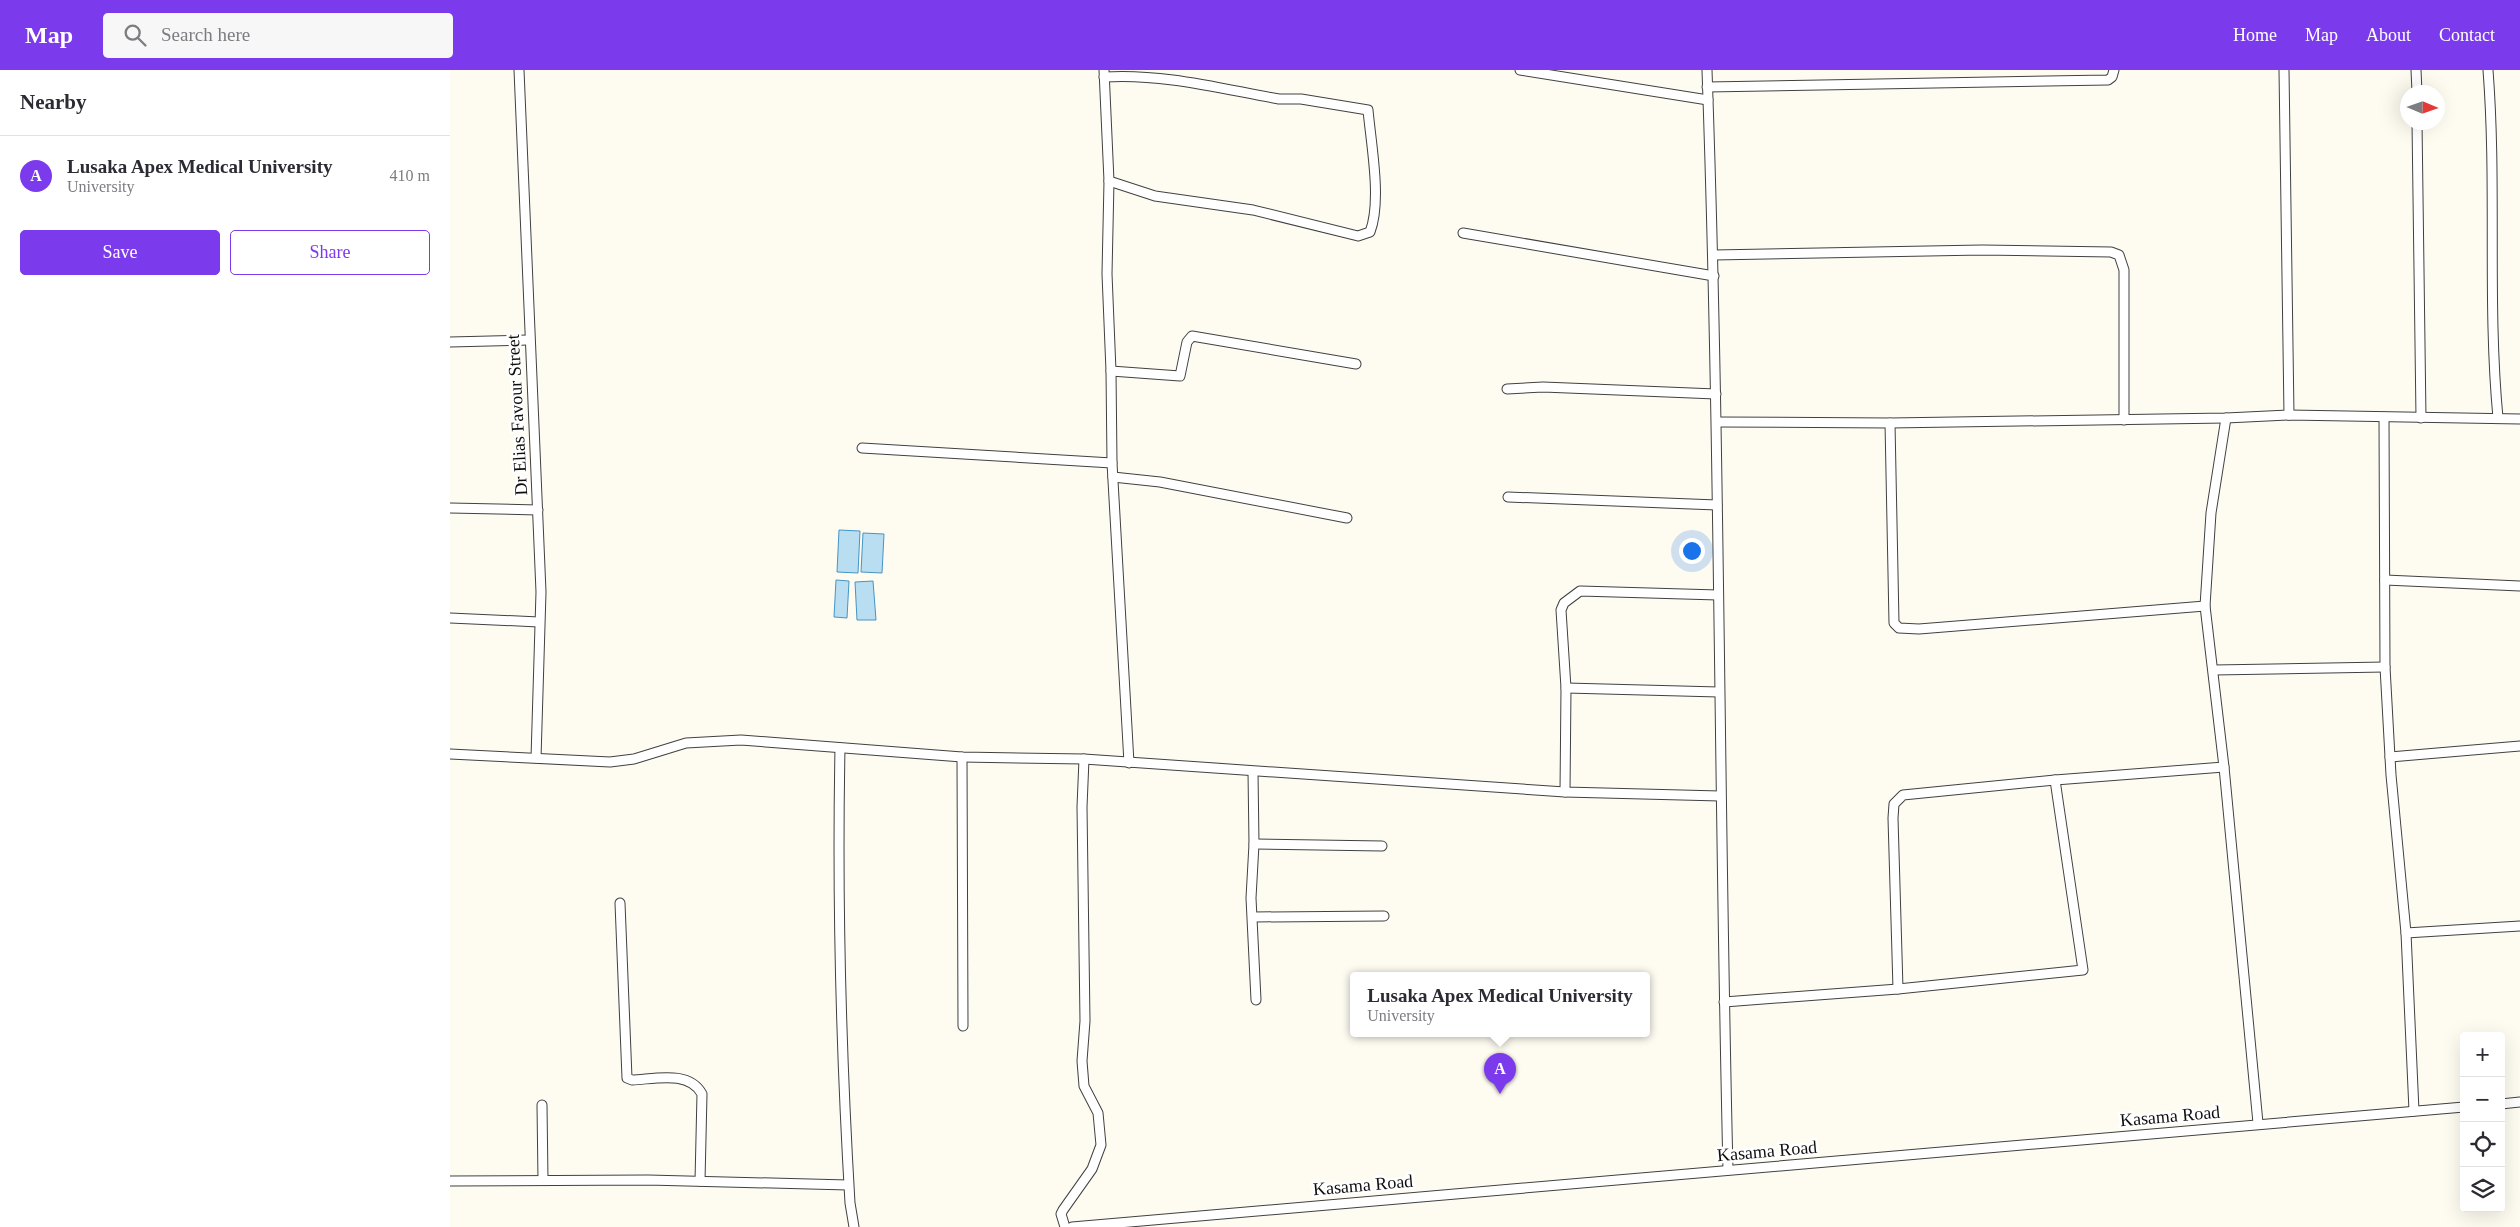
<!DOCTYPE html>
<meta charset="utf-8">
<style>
:root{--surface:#fff;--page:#f7f7f7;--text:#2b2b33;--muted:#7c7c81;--line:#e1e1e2;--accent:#7c3aed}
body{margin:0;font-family:Georgia,serif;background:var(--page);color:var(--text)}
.controls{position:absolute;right:15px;bottom:15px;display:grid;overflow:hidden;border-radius:5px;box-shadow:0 5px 20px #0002}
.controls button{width:45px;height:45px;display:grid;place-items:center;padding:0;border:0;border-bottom:1px solid var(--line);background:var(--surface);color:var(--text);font:25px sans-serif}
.compass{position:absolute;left:1950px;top:15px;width:45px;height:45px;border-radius:50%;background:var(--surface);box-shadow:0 5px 20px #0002;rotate:92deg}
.you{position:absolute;left:1241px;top:480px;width:18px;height:18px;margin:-12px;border:4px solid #fff;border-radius:50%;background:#1a73e8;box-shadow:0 0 0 8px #1a73e833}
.badge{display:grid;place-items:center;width:32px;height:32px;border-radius:50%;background:var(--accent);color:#fff;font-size:16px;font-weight:700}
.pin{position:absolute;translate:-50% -41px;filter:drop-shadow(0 1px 2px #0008)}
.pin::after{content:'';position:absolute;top:26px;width:18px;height:15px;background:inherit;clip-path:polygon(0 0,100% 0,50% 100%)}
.popup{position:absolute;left:900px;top:902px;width:300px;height:65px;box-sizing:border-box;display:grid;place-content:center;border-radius:5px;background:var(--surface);filter:drop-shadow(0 1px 4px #0005);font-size:16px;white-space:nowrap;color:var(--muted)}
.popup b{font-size:19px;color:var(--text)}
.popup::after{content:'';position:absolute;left:50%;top:100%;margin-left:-10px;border:10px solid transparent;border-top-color:var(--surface)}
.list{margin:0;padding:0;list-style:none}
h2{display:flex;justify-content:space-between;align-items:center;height:65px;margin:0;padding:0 20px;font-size:21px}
h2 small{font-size:16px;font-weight:400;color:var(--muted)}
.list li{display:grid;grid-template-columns:32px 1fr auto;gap:15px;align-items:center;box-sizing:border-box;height:80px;padding:0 20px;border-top:1px solid var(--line)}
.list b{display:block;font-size:19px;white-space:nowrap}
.list p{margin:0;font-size:16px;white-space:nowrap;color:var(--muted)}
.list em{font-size:16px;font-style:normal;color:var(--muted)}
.actions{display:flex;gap:10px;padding:15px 20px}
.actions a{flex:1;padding:11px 0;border:1px solid var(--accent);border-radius:5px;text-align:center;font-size:18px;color:var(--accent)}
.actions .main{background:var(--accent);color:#fff}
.icon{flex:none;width:28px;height:28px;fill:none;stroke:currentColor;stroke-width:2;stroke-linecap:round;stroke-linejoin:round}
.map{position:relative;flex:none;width:2070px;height:1157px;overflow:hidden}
header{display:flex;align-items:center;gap:30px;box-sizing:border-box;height:70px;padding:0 25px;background:var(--accent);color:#fff}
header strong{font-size:24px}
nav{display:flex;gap:28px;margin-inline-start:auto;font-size:18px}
.search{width:350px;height:45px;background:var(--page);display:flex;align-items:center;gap:12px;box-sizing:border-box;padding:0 18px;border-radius:5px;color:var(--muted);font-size:19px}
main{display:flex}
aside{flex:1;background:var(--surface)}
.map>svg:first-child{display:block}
</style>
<header>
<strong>Map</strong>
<div class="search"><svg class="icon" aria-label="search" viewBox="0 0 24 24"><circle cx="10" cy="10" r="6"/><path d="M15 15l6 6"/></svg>Search here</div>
<nav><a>Home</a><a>Map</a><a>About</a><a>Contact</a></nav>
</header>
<main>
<aside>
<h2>Nearby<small></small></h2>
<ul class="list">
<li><span class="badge">A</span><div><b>Lusaka Apex Medical University</b><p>University</p></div><em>410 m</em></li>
</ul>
<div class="actions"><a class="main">Save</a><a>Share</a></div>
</aside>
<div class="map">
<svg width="2070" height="1157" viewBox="0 0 2070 1157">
<rect width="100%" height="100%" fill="#fefbf1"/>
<g fill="#b9def2" stroke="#4595c4">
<polygon points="389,460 410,461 408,503 387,502"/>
<polygon points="413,463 434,464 432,503 411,502"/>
<polygon points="386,510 399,511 397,548 384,547"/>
<polygon points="423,511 426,550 407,550 405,512"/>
</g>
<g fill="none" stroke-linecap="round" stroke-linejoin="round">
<g stroke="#414141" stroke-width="11">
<g id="minor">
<polyline points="69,0 91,522 86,688"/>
<polyline points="654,0 659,111 657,204 661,301 662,393 679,693"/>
<polyline points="1070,0 1258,30"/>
<path d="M1257,0C1270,366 1269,733 1278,1100"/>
<polyline points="1834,0 1839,345"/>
<polyline points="1966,0 1967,22"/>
<path d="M2038,0C2047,116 2037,232 2048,348"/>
<path d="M654,7C712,3 772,19 829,29H851L918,40C921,74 932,131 920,162L908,166L803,140L705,126L659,111"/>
<polyline points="1257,17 1658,10 1662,7 1664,0"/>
<polyline points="1967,52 1971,348"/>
<polyline points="1013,163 1264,206"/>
<polyline points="1264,185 1532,180 1661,182 1669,185 1674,200 1674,350"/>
<polyline points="0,272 79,270"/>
<polyline points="661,301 730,306 737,272 742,266 906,294"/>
<polyline points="1057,319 1093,317 1266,324"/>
<polyline points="1934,347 1935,597 1941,705 1956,863 1964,1041"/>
<polyline points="1776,348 1761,443 1755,536 1774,697 1808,1053"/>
<polyline points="1267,352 1440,353 1776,348 1839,345 2070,349"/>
<polyline points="1440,353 1444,553 1449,558 1469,559 1755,536"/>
<polyline points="412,378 662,393"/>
<polyline points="663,407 710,412 897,448"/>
<polyline points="1058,427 1267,435"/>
<polyline points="0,438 88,440"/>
<polyline points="1935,510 2070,516"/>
<polyline points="0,548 89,552"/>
<polyline points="1764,600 1935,597"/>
<polyline points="1116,618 1269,622"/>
<path d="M390,678C387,830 391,981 400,1133L404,1157"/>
<polyline points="0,684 160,692 184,689 236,673 291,670 512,687 634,689 1115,722 1270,726"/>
<polyline points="512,687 513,956"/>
<polyline points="1940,687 2070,676"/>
<polyline points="803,702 804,774 801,828 806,930"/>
<polyline points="1115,722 1116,618 1111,540 1114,533 1130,521 1268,525"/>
<polyline points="804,774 932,776"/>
<path d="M170,833L177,1008L182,1010C205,1009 239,1000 252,1024L250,1111"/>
<polyline points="804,847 934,846"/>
<polyline points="1956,863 2070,856"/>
<polyline points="1448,919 1443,748 1444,734 1453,725 1605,710 1774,697"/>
<polyline points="1274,932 1448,919 1633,900 1605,710"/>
<polyline points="2051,1034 2070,1032"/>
<polyline points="92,1035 93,1110"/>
<polyline points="0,1111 198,1110 398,1115"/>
<polyline points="615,1157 611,1144 613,1140 642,1099 651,1075 648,1043 634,1016 632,991 635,951 632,737 634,689"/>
<polyline points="622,1157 2014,1037"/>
</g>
</g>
<use href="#minor" stroke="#fff" stroke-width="9"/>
</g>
<g text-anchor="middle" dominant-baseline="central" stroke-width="5" stroke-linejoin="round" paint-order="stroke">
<g font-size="18" fill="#0e0e0e" stroke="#fff">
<text transform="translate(67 345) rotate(-93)">Dr Elias Favour Street</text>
<text transform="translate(1720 1046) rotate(-5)">Kasama Road</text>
<text transform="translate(1317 1081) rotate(-5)">Kasama Road</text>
<text transform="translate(913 1115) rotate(-5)">Kasama Road</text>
</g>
</g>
</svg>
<div class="controls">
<button>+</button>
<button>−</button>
<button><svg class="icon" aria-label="locate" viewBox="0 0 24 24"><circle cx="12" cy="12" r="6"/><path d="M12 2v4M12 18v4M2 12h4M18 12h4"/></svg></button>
<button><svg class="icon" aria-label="layers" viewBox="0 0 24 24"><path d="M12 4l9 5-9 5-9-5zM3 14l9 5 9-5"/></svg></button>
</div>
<svg class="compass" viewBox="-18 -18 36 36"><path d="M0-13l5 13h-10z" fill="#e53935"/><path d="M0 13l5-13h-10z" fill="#7c7c81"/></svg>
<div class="you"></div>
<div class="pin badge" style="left:1050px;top:1024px">A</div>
<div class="popup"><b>Lusaka Apex Medical University</b>University</div>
</div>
</main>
